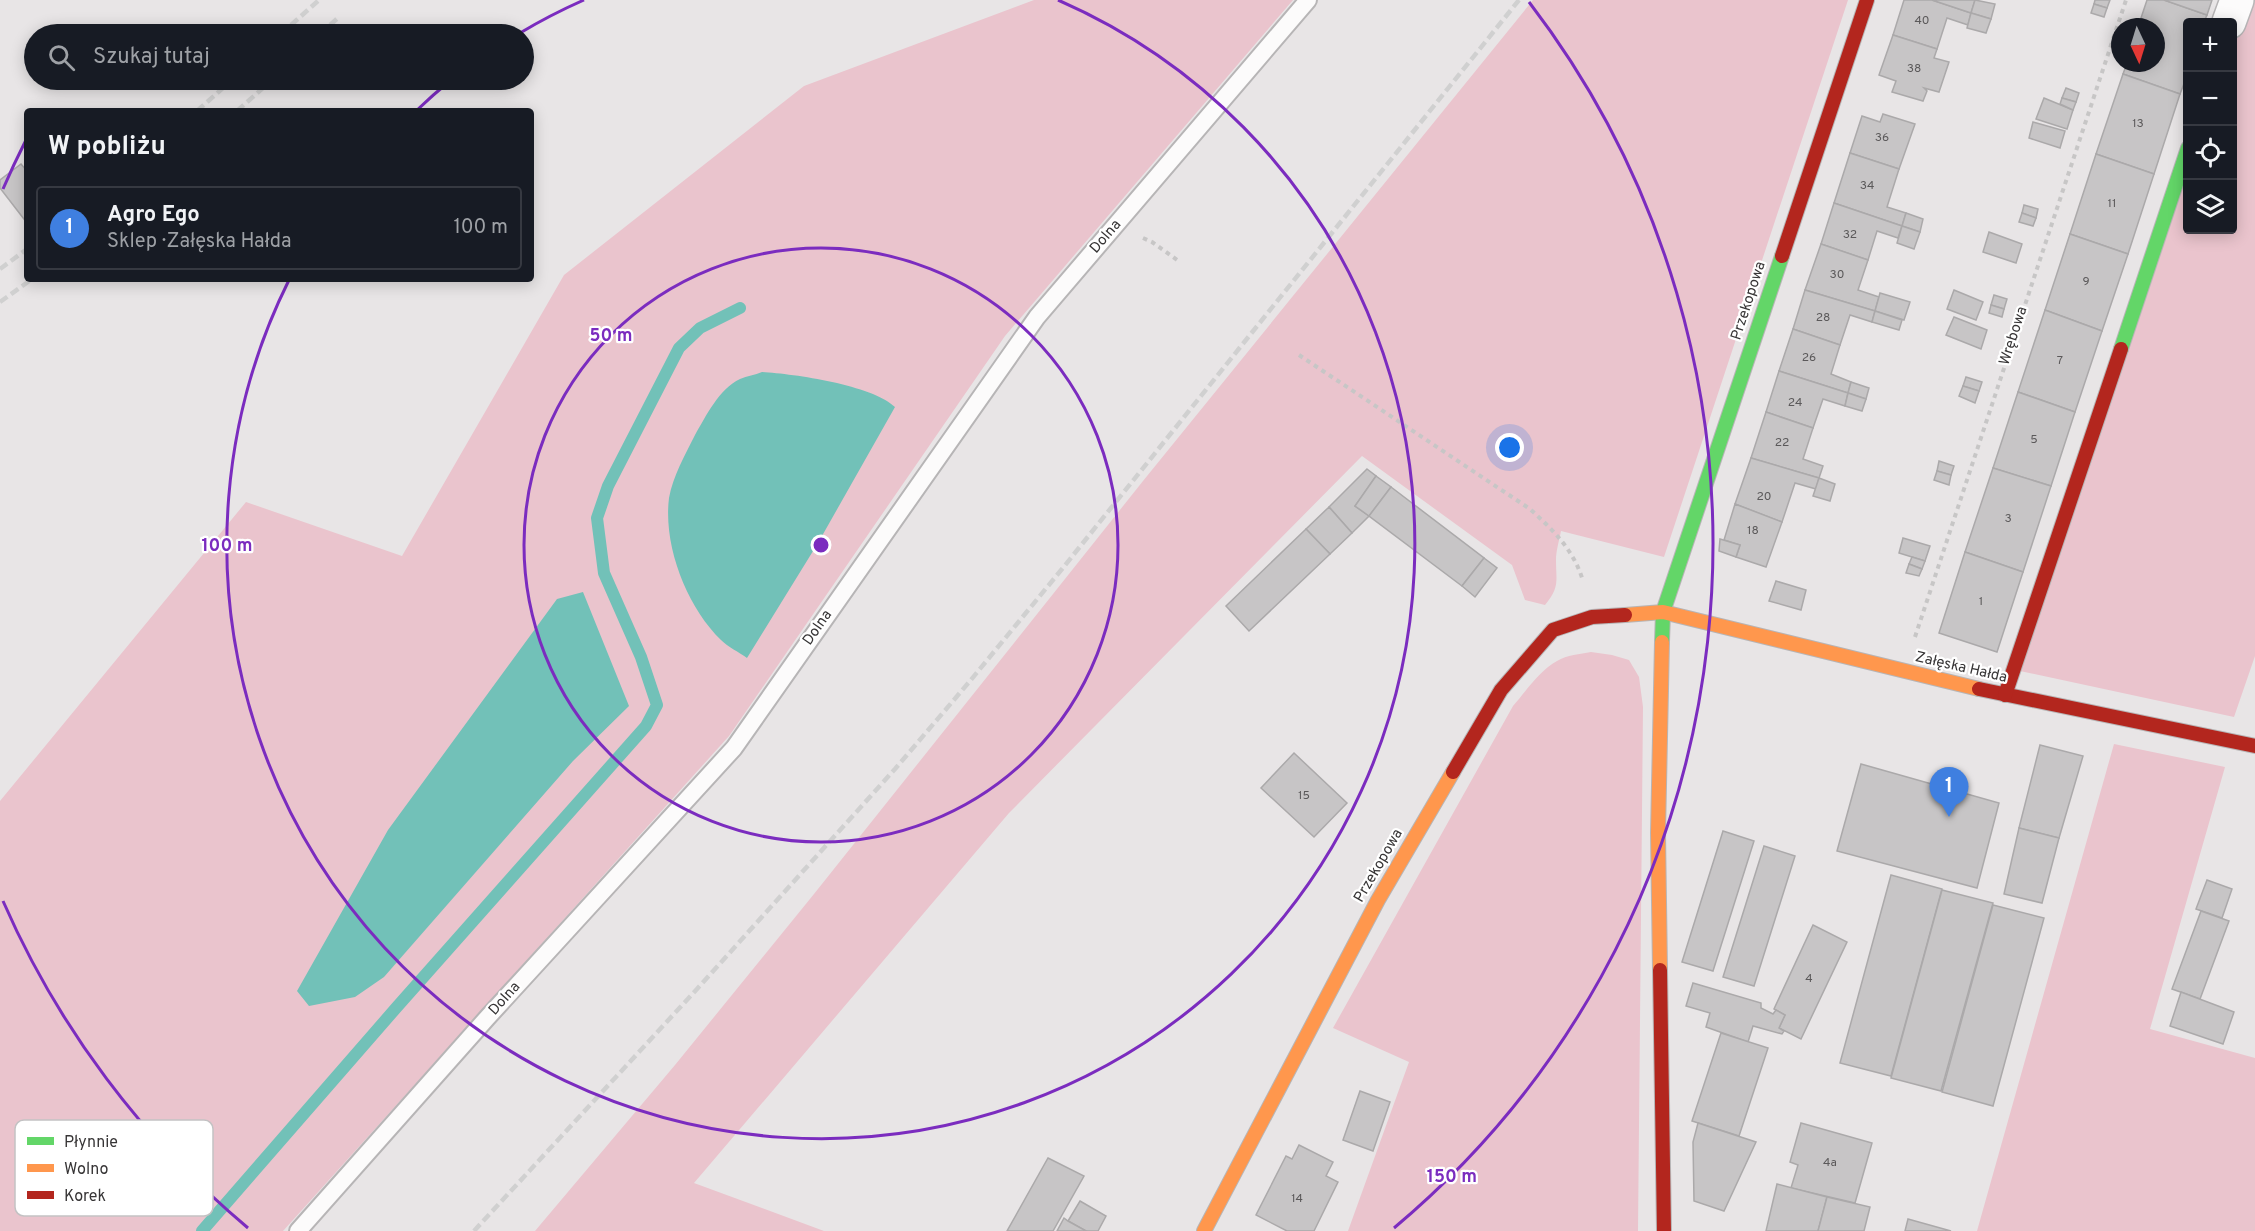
<!DOCTYPE html>
<html lang="pl">
<meta charset="utf-8">
<style>
:root{--surface:#171b24;--page:#242831;--text:#f1f3f6;--muted:#9ea1a6;--line:#363941;--accent:#0f766e}
body{margin:0;font-family:Overpass,sans-serif;background:var(--page);color:var(--text)}
.controls{position:absolute;right:18px;top:18px;display:grid;overflow:hidden;border-radius:6px;box-shadow:0 3px 15px #0003}
.controls button{width:54px;height:54px;display:grid;place-items:center;padding:0;border:0;border-bottom:2px solid var(--line);background:var(--surface);color:var(--text);font:30px sans-serif}
.compass{position:absolute;left:2111px;top:18px;width:54px;height:54px;border-radius:50%;background:var(--surface);box-shadow:0 3px 15px #0003;rotate:176deg}
.you{position:absolute;left:1510px;top:448px;width:21px;height:21px;margin:-15px;border:4px solid #fff;border-radius:50%;background:#1a73e8;box-shadow:0 0 0 9px #1a73e833}
.badge{display:grid;place-items:center;width:39px;height:39px;border-radius:50%;background:var(--accent);color:#fff;font-size:20px;font-weight:700}
.pin{position:absolute;translate:-50% -50px;filter:drop-shadow(0 2px 3px #0008)}
.pin::after{content:'';position:absolute;top:32px;width:21px;height:18px;background:inherit;clip-path:polygon(0 0,100% 0,50% 100%)}
.list{margin:0;padding:0;list-style:none}
h2{display:flex;justify-content:space-between;align-items:center;height:78px;margin:0;padding:0 24px;font-size:26px}
h2 small{font-size:20px;font-weight:400;color:var(--muted)}
.list li{display:grid;grid-template-columns:39px 1fr auto;gap:18px;align-items:center;box-sizing:border-box;height:84px;margin:0 12px 12px;padding:0 12px;border:2px solid var(--line);border-radius:6px}
.list b{display:block;font-size:22px;white-space:nowrap}
.list p{margin:0;font-size:20px;white-space:nowrap;color:var(--muted)}
.list em{font-size:20px;font-style:normal;color:var(--muted)}
.icon{flex:none;width:33px;height:33px;fill:none;stroke:currentColor;stroke-width:2;stroke-linecap:round;stroke-linejoin:round}
.map{position:relative;flex:none;width:2255px;height:1231px;overflow:hidden}
.search{position:absolute;background:var(--surface);box-shadow:0 3px 15px #0003;left:24px;top:24px;width:510px;height:66px;display:flex;align-items:center;gap:15px;box-sizing:border-box;padding:0 21px;border-radius:33px;color:var(--muted);font-size:22px}
.panel{position:absolute;background:var(--surface);box-shadow:0 3px 15px #0003;left:24px;top:108px;width:510px;height:174px;border-radius:6px}
.map>svg:first-child{display:block}
</style>
<div class="map">
<svg width="2255" height="1231" viewBox="0 0 2255 1231">
<rect width="100%" height="100%" fill="#e8e5e6"/>
<g fill="#eac4cd">
<polygon points="1034,0 1293,0 1005,336 729,736 283,1231 0,1231 0,801 246,502 402,556 564,275 804,86"/>
<path d="M1533,0H1848L1664,557L1561,531C1559,541 1556,551 1556,560C1556,581 1560,587 1545,605L1525,600L1512,565L1362,456L1009,813L694,1183L824,1231H535L675,1065L814,894L1143,481Z"/>
<polygon points="2242,0 2255,0 2255,656 2234,717 2020,671 2187,166 2188,230 2232,230 2233,30"/>
<path d="M1591,652L1612,655L1629,660L1639,677L1643,707L1638,1231H1348L1409,1062L1333,1028L1513,706C1526,691 1540,670 1557,661C1567,655 1580,654 1591,652Z"/>
<polygon points="2114,744 2225,767 2150,1029 2255,1058 2255,1231 1977,1231"/>
</g>
<g fill="#72c1b8">
<path d="M762,372C795,374 872,385 895,407L818,543L747,658C739,652 728,647 721,640C687,607 663,546 669,498C673,476 685,455 695,435C706,416 719,389 740,379C747,376 755,375 762,372Z"/>
<polygon points="583,592 629,706 573,761 384,977 355,997 309,1006 297,991 388,830 557,599"/>
</g>
<g fill="none" stroke-linecap="round" stroke-linejoin="round">
<polyline stroke="#72c1b8" stroke-width="12" points="202,1231 396,1008 646,726 657,705 641,657 604,573 597,518 608,486 679,348 700,328 740,308"/>
</g>
<g fill="#c7c5c6" stroke="#aba9aa" stroke-width="1.5">
<polygon points="1904,0 1932,0 1971,13 1968,25 1947,18 1937,49 1893,35"/>
<polygon points="1932,0 1975,0 1971,13"/>
<polygon points="1975,0 1995,4 1991,19 1971,13"/>
<polygon points="2095,0 2110,0 2107,8 2094,4"/>
<polygon points="2147,0 2164,0 2207,15 2204,22 2188,22 2188,73 2180,94 2123,74 2127,63 2156,63 2156,27 2138,27"/>
<polygon points="2164,0 2212,0 2207,15"/>
<polygon points="2094,4 2107,8 2104,17 2091,13"/>
<polygon points="1971,13 1991,19 1986,33 1967,28"/>
<polygon points="1893,35 1937,49 1934,58 1949,62 1939,92 1924,88 1927,91 1923,101 1892,92 1896,81 1879,75"/>
<polygon points="2123,74 2180,94 2154,174 2096,154"/>
<polygon points="2066,88 2079,93 2076,102 2062,98"/>
<polygon points="2044,98 2073,110 2067,129 2036,119"/>
<polygon points="2062,98 2076,102 2073,110 2060,104"/>
<polygon points="1883,114 1915,124 1899,169 1850,153 1862,116 1880,122"/>
<polygon points="2033,122 2065,131 2060,148 2029,138"/>
<polygon points="1850,153 1899,169 1887,207 1906,213 1902,226 1834,203"/>
<polygon points="2096,154 2154,174 2128,254 2070,234"/>
<polygon points="21,164 27,171 27,223 0,188 0,180"/>
<polygon points="1834,203 1902,226 1898,238 1877,231 1868,260 1821,244"/>
<polygon points="2024,205 2038,209 2036,218 2022,213"/>
<polygon points="1906,213 1923,219 1920,232 1902,226"/>
<polygon points="2022,213 2036,218 2033,226 2019,222"/>
<polygon points="1902,226 1920,232 1914,249 1897,243"/>
<polygon points="1989,232 2022,244 2016,263 1983,252"/>
<polygon points="2070,234 2128,254 2102,331 2045,310"/>
<polygon points="1821,244 1868,260 1858,290 1879,297 1875,311 1805,290"/>
<polygon points="1805,290 1875,311 1872,322 1850,315 1840,345 1793,329"/>
<polygon points="1954,290 1983,302 1976,320 1947,309"/>
<polygon points="1880,293 1910,302 1904,320 1875,311"/>
<polygon points="1994,295 2007,299 2004,309 1991,305"/>
<polygon points="1991,305 2004,309 2002,317 1989,313"/>
<polygon points="2045,310 2102,331 2075,412 2018,392"/>
<polygon points="1875,311 1902,320 1899,330 1872,322"/>
<polygon points="1954,317 1987,330 1981,349 1946,335"/>
<polygon points="1793,329 1840,345 1831,374 1851,382 1848,393 1779,371"/>
<polygon points="1779,371 1848,393 1845,406 1823,399 1813,428 1766,412"/>
<polygon points="1966,377 1982,382 1979,391 1963,386"/>
<polygon points="1851,382 1869,388 1866,399 1848,393"/>
<polygon points="1963,386 1979,391 1975,403 1959,396"/>
<polygon points="2018,392 2075,412 2051,486 1993,468"/>
<polygon points="1848,393 1866,399 1862,411 1845,406"/>
<polygon points="1766,412 1813,428 1803,459 1823,466 1819,478 1751,458"/>
<polygon points="1751,458 1819,478 1816,489 1795,483 1782,522 1735,504"/>
<polygon points="1939,461 1954,466 1951,475 1937,471"/>
<polygon points="1993,468 2051,486 2023,572 1965,552"/>
<polygon points="1367,469 1376,476 1355,506 1369,516 1352,533 1329,507"/>
<polygon points="1937,471 1951,475 1949,485 1934,480"/>
<polygon points="1376,476 1391,487 1369,516 1355,506"/>
<polygon points="1819,478 1835,484 1830,501 1813,496"/>
<polygon points="1391,487 1484,558 1462,586 1369,516"/>
<polygon points="1735,504 1782,522 1766,567 1736,557 1740,545 1724,540"/>
<polygon points="1329,507 1352,533 1330,554 1306,529"/>
<polygon points="1306,529 1330,554 1249,631 1226,606"/>
<polygon points="1903,538 1930,546 1925,561 1899,553"/>
<polygon points="1720,539 1740,545 1736,557 1719,551"/>
<polygon points="1965,552 2023,572 1997,652 1939,633"/>
<polygon points="1912,557 1925,561 1922,569 1909,564"/>
<polygon points="1484,558 1497,568 1475,597 1462,586"/>
<polygon points="1909,564 1922,569 1919,576 1906,573"/>
<polygon points="1776,581 1806,590 1801,610 1769,601"/>
<polygon points="2040,745 2083,756 2059,838 2019,828"/>
<polygon points="1294,753 1347,803 1314,837 1261,788"/>
<polygon points="1861,764 1999,803 1977,888 1837,851"/>
<polygon points="2019,828 2059,838 2042,903 2004,894"/>
<polygon points="1723,831 1754,841 1713,971 1682,962"/>
<polygon points="1764,846 1795,856 1754,986 1723,977"/>
<polygon points="1891,875 1942,889 1891,1076 1840,1063"/>
<polygon points="2207,880 2232,889 2222,918 2196,909"/>
<polygon points="1942,890 1993,903 1941,1091 1891,1078"/>
<polygon points="1993,905 2044,918 1993,1106 1942,1092"/>
<polygon points="2201,911 2229,921 2200,999 2172,989"/>
<polygon points="1813,925 1847,942 1801,1039 1779,1028 1785,1015 1774,1009"/>
<polygon points="1693,983 1761,1003 1761,1008 1773,1014 1776,1010 1785,1015 1779,1028 1784,1031 1782,1034 1753,1026 1748,1042 1706,1027 1710,1013 1686,1006"/>
<polygon points="2181,992 2234,1012 2223,1044 2170,1026"/>
<polygon points="1721,1033 1768,1048 1739,1136 1692,1121"/>
<polygon points="1360,1091 1390,1102 1373,1151 1343,1140"/>
<polygon points="1698,1123 1756,1142 1724,1211 1694,1201 1693,1142"/>
<polygon points="1801,1123 1872,1143 1855,1203 1791,1188 1798,1165 1790,1162"/>
<polygon points="1299,1145 1333,1162 1326,1176 1338,1182 1314,1231 1287,1231 1256,1215 1286,1156 1292,1159"/>
<polygon points="1048,1158 1084,1176 1053,1231 1007,1231"/>
<polygon points="1777,1184 1827,1197 1818,1231 1766,1231"/>
<polygon points="1827,1197 1870,1207 1864,1231 1818,1231"/>
<polygon points="1080,1201 1106,1216 1098,1231 1086,1231 1068,1221"/>
<polygon points="1064,1218 1068,1221 1086,1231 1057,1231"/>
<polygon points="1908,1219 1951,1231 1905,1231"/>
</g>
<g fill="none" stroke-linecap="round" stroke-linejoin="round">
<g stroke="#b7b5b6" stroke-width="20">
<polyline id="lane" points="298,1231 487,1018 734,748 1037,317 1308,0"/>
</g>
<g stroke="#b7b5b6" stroke-width="36">
<polyline id="street" points="2229,22 2237,0"/>
</g>
<g stroke="#b7b5b6" stroke-width="16">
<g id="fast">
<polyline points="2121,349 2188,148"/>
<polyline points="1662,642 1663,612 1782,256"/>
</g>
</g>
<g stroke="#b7b5b6" stroke-width="16">
<g id="slow">
<polyline points="1625,615 1663,612 1979,689"/>
<polyline points="1660,970 1658,833 1662,642"/>
<polyline points="1204,1231 1378,900 1453,772"/>
</g>
</g>
<g stroke="#b7b5b6" stroke-width="16">
<g id="jam">
<polyline points="1782,256 1867,0"/>
<polyline points="1979,689 2255,746"/>
<polyline points="2005,695 2121,349"/>
<polyline points="1453,772 1501,690 1553,630 1592,617 1625,615"/>
<polyline points="1660,970 1664,1231"/>
</g>
</g>
<g stroke="#c7c6c6" stroke-width="4" stroke-dasharray="4.5 4.5" stroke-linecap="butt">
<polyline points="1143,238 1152,242 1180,262"/>
<path d="M1299,355L1530,509C1553,530 1574,550 1583,581"/>
<polyline points="1915,637 2126,0"/>
</g>
<use href="#lane" stroke="#fcfbfb" stroke-width="16"/>
<use href="#street" stroke="#fcfbfb" stroke-width="33"/>
<use href="#fast" stroke="#63d668" stroke-width="14"/>
<use href="#slow" stroke="#ff974d" stroke-width="14"/>
<use href="#jam" stroke="#b3261e" stroke-width="14"/>
<g stroke="#d0d0d0" stroke-width="4.5" stroke-dasharray="9 4.5" stroke-linecap="butt">
<polyline points="281,34 319,0"/>
<polyline points="320,34 339,17"/>
<polyline points="197,111 232,80"/>
<polyline points="237,111 272,80"/>
<polyline points="0,269 27,249"/>
<polyline points="0,302 32,279"/>
<polyline points="474,1231 697,989 895,769 970,681 1062,569 1519,0"/>
</g>
</g>
<g fill="none" stroke="#7b2cbf" stroke-width="3">
<circle cx="821" cy="545" r="297"/>
<path d="M416 111A594 594 0 0 1 451 80M520 33A594 594 0 0 1 584 0M1058 0A594 594 0 1 1 289 280"/>
<path d="M248 1228A892 892 0 0 1 3 901M3 189A892 892 0 0 1 26 140M1529 2A892 892 0 0 1 1394 1228"/>
</g>
<g text-anchor="middle" dominant-baseline="central" stroke-width="4.5" stroke-linejoin="round" paint-order="stroke">
<g font-size="12" fill="#5b595a">
<text x="1922" y="21">40</text>
<text x="1914" y="69">38</text>
<text x="2138" y="124">13</text>
<text x="1882" y="138">36</text>
<text x="1867" y="186">34</text>
<text x="2112" y="204">11</text>
<text x="1850" y="235">32</text>
<text x="1837" y="275">30</text>
<text x="2086" y="282">9</text>
<text x="1823" y="318">28</text>
<text x="1809" y="358">26</text>
<text x="2060" y="361">7</text>
<text x="1795" y="403">24</text>
<text x="2034" y="440">5</text>
<text x="1782" y="443">22</text>
<text x="1764" y="497">20</text>
<text x="2008" y="519">3</text>
<text x="1753" y="531">18</text>
<text x="1981" y="602">1</text>
<text x="1304" y="796">15</text>
<text x="1809" y="979">4</text>
<text x="1830" y="1163">4a</text>
<text x="1297" y="1199">14</text>
</g>
<g font-size="15" fill="#373536" stroke="#fff">
<text transform="translate(1106 237) rotate(-49)">Dolna</text>
<text transform="translate(1749 301) rotate(-72)">Przekopowa</text>
<text transform="translate(2014 336) rotate(-72)">Wrębowa</text>
<text transform="translate(818 628) rotate(-55)">Dolna</text>
<text transform="translate(1961 668) rotate(13)">Załęska Hałda</text>
<text transform="translate(1379 866) rotate(-60)">Przekopowa</text>
<text transform="translate(505 999) rotate(-48)">Dolna</text>
</g>
</g>
<rect x="15" y="1120" width="198" height="96" rx="9" fill="#fff" stroke="#c3c2c3" stroke-width="1.5"/>
<rect x="27" y="1137" width="27" height="8" fill="#63d668"/>
<rect x="27" y="1164" width="27" height="8" fill="#ff974d"/>
<rect x="27" y="1191" width="27" height="8" fill="#b3261e"/>
<g font-size="16" fill="#373536">
<text x="64" y="1147">Płynnie</text>
<text x="64" y="1174">Wolno</text>
<text x="64" y="1201">Korek</text>
</g>
<circle cx="821" cy="545" r="9" fill="#7b2cbf" stroke="#fff" stroke-width="3"/>
<g font-size="18" text-anchor="middle" font-weight="bold" fill="#7b2cbf" stroke="#fff" stroke-width="4.5" stroke-linejoin="round" paint-order="stroke">
<text x="611" y="341">50 m</text>
<text x="227" y="551">100 m</text>
<text x="1452" y="1182">150 m</text>
</g>
</svg>
<div class="controls">
<button>+</button>
<button>−</button>
<button><svg class="icon" aria-label="locate" viewBox="0 0 24 24"><circle cx="12" cy="12" r="6"/><path d="M12 2v4M12 18v4M2 12h4M18 12h4"/></svg></button>
<button><svg class="icon" aria-label="layers" viewBox="0 0 24 24"><path d="M12 4l9 5-9 5-9-5zM3 14l9 5 9-5"/></svg></button>
</div>
<svg class="compass" viewBox="-18 -18 36 36"><path d="M0-13l5 13h-10z" fill="#e53935"/><path d="M0 13l5-13h-10z" fill="#9ea1a6"/></svg>
<div class="you"></div>
<div class="pin badge" style="left:1949px;top:817px;background:#3f7fe0">1</div>
<div class="search"><svg class="icon" aria-label="search" viewBox="0 0 24 24"><circle cx="10" cy="10" r="6"/><path d="M15 15l6 6"/></svg>Szukaj tutaj</div>
<section class="panel">
<h2>W pobliżu<small></small></h2>
<ul class="list">
<li><span class="badge" style="background:#3f7fe0">1</span><div><b>Agro Ego</b><p>Sklep · Załęska Hałda</p></div><em>100 m</em></li>
</ul>
</section>
</div>
